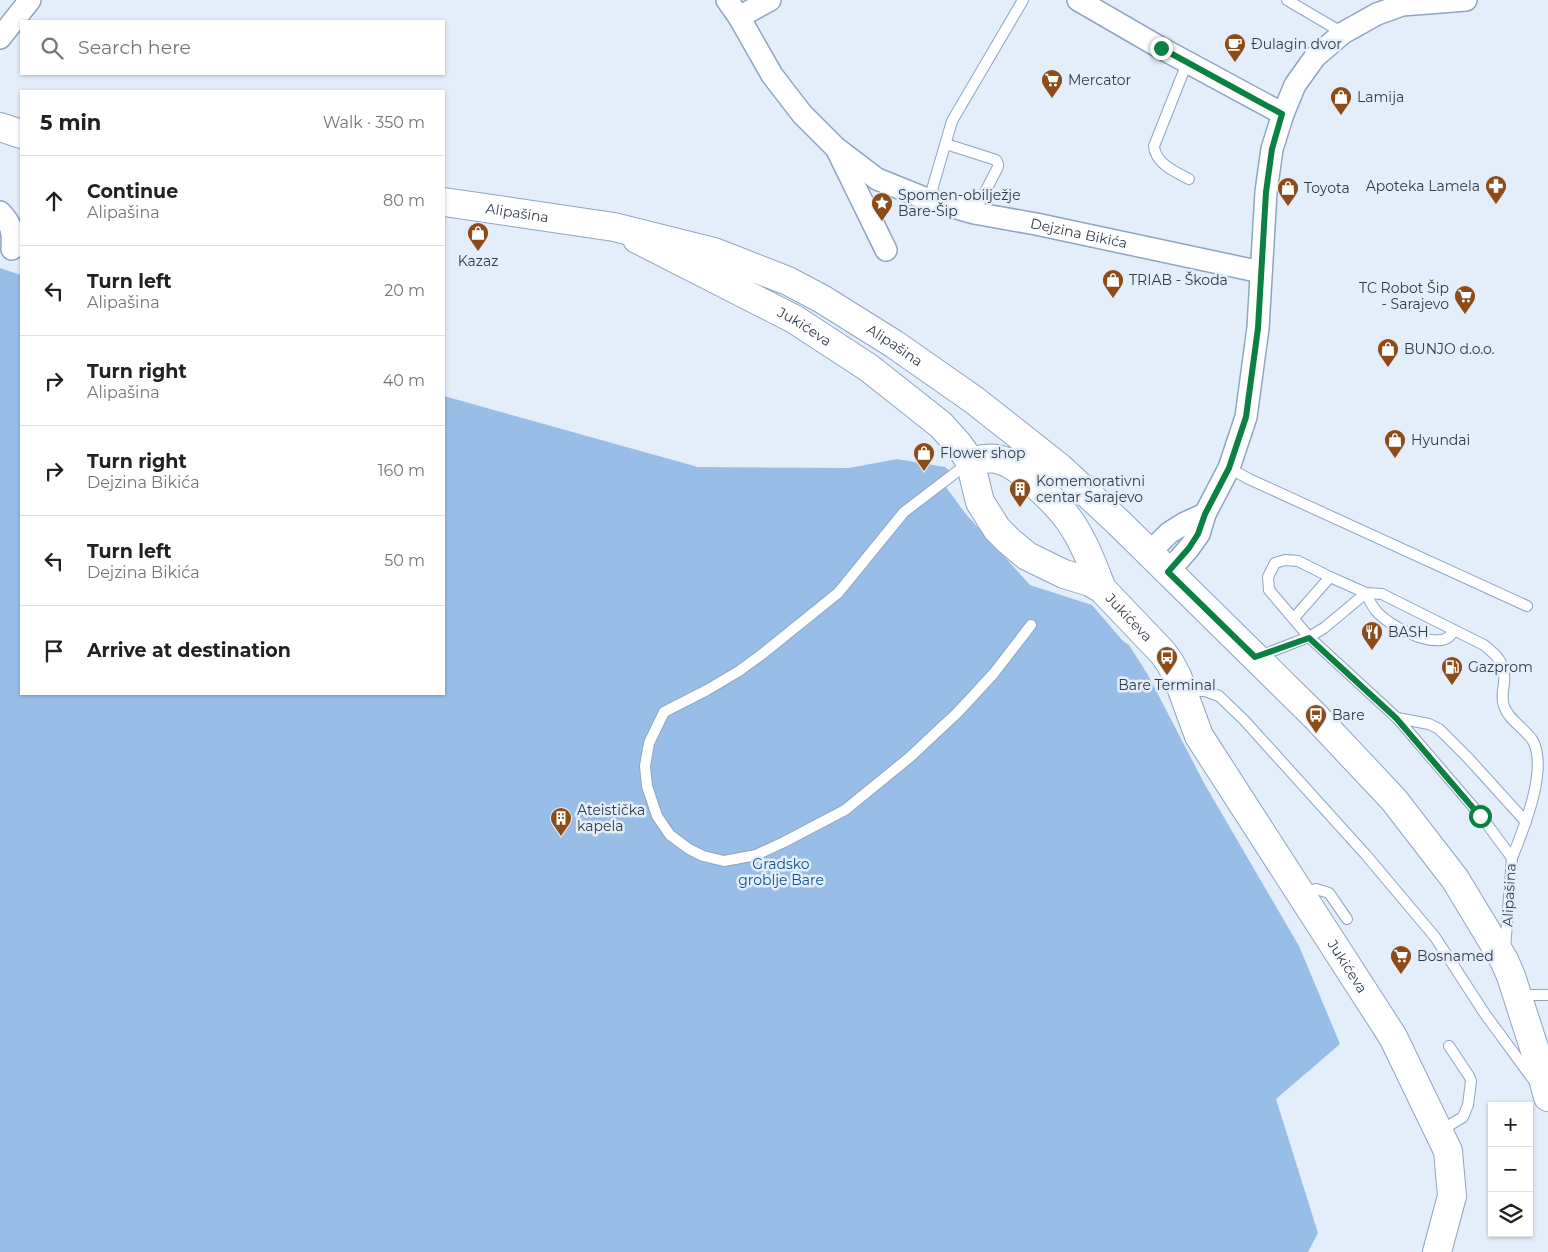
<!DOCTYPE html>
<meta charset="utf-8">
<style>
:root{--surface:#fff;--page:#f2f2f2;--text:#202124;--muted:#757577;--line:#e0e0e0}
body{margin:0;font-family:Montserrat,sans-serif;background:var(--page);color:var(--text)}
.controls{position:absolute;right:15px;bottom:15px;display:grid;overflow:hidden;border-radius:0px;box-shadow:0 1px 4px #0004}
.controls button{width:45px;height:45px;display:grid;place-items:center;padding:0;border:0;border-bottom:1px solid var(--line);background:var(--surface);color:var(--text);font:25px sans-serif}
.stop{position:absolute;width:15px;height:15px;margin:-11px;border:4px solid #0b8043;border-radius:50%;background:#fff}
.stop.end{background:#0b8043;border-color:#fff;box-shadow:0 1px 5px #0008}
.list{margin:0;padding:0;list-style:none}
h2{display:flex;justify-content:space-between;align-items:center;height:65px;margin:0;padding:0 20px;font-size:21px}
h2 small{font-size:16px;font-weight:400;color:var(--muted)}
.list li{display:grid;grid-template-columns:32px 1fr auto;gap:15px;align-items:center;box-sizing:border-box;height:90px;padding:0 20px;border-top:1px solid var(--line)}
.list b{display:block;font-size:19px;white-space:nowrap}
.list p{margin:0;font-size:16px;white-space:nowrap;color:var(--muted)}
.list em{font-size:16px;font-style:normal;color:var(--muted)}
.icon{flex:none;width:28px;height:28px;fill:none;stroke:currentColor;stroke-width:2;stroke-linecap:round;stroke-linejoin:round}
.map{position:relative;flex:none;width:1548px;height:1252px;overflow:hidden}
.search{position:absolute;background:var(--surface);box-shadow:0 1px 4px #0004;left:20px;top:20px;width:425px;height:55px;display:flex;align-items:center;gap:12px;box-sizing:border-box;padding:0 18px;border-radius:0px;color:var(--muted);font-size:19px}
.panel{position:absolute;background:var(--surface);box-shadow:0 1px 4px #0004;left:20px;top:90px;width:425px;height:605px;border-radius:0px}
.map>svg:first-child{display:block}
</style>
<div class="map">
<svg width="1548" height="1252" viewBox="0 0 1548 1252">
<rect width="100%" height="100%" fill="#e4eefa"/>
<polygon fill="#98bee8" points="0,268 21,275 21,694 444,694 444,396 698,467 849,468 897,459 945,467 956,476 946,487 965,513 1030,585 1092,605 1123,641 1129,645 1148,675 1204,783 1299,946 1340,1044 1276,1099 1318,1233 1308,1252 0,1252"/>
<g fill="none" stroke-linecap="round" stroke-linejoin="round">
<g stroke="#8da5c0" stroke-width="12">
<g id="lane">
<polyline points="1287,0 1343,33"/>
<path d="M1187,63L1154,146C1155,163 1175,172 1189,179"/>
<polyline points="946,144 996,160 998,164 998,167 974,213"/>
<polyline points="929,200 952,121 1023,0"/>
<polyline points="967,464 904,512 838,593 761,655 739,671 707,690 664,712 649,743 645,766 647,786 657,816 670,835 689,849 703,856 724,861 756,855 784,842 845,810 910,757 957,713 972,697 994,673 1031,625"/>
<polyline points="1229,468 1249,479 1527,606"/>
<path d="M1366,593L1324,628L1309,637L1269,590L1268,577L1275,563L1285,560L1298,561L1330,577L1366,593L1382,594L1484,645C1498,656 1506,664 1504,683C1503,691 1501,698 1504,706C1508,720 1525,728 1533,741C1548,770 1524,828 1512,858"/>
<path d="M1366,593C1369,600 1373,608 1378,613C1391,626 1423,643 1442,640C1448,639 1451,635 1454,631"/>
<polyline points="1294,618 1330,577"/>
<polyline points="1257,657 1309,637 1397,718 1481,816 1512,858 1505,949"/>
<polyline points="1186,698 1195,691 1205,691 1219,696 1244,720 1366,855 1435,937 1485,1014 1535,1082"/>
<polyline points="1397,718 1429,724 1439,729 1469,759 1526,822"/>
<polyline points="1303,896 1316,889 1329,893 1347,919"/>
<polyline points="1519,995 1548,995"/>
<polyline points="1440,1131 1463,1117 1468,1105 1471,1081 1469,1076 1449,1046"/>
</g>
</g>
<g stroke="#8da5c0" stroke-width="24">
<g id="street">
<path id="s1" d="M727,0L739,17L772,75L802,114L835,147L877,179L929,200L974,213L1036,224L1261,272"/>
<polyline points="1078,0 1161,48 1283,114"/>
<polyline points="739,17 770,0"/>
<polyline points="0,38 30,0"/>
<polyline points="838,152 886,250"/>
<path d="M0,212C12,224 13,233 12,249"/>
<polyline points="1149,553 1169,533 1185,523 1205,514"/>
<polyline points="1168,572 1189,548 1199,534 1205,514 1229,468 1246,417 1258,328 1266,192 1272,149 1283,114 1295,85 1315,57 1343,33 1377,14 1402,5 1466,0"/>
</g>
</g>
<g stroke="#8da5c0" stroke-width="30">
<g id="secondary">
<path id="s2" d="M637,239L794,319L869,368L941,425L958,444L970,461L980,502L997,529L1009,541L1027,556L1064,574L1090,582L1102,589L1163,653L1170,663L1177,676L1199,736L1393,1037L1448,1151L1452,1196L1437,1252"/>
<path d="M970,461C979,460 988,457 997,459C1011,462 1022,472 1032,481C1045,493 1059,506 1069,520C1084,541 1093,566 1102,589"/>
</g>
</g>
<g stroke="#8da5c0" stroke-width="30">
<g id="primary">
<polyline points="0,127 21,134"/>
<path id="s3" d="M444,202L614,227L714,252L788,281L822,299L894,344L974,400L1059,467L1118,522L1315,716L1394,800L1455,879L1504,960L1511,976L1537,1057L1548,1097"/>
</g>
</g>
<use href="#lane" stroke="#fff" stroke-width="10"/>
<use href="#street" stroke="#fff" stroke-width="21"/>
<use href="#secondary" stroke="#fff" stroke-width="28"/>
<use href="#primary" stroke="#fff" stroke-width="28"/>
</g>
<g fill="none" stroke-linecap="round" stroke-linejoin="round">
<polyline stroke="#0b8043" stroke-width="6" points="1161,48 1282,114 1272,149 1266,192 1258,328 1246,417 1229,468 1205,514 1198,534 1189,548 1168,572 1255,657 1309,638 1396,718 1480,816"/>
</g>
<defs>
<g id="cafe-pin" transform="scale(1.125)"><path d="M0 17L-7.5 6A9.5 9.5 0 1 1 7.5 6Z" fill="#8d4b18" stroke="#e4eefa"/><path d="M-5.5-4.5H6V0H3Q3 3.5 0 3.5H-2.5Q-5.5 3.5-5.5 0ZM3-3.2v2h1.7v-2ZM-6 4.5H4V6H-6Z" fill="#fff"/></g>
<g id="supermarket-pin" transform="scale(1.125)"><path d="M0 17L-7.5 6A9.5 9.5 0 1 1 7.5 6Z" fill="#8d4b18" stroke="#e4eefa"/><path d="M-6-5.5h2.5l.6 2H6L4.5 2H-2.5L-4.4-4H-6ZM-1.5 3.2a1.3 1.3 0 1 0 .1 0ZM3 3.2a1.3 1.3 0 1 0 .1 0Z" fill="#fff"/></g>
<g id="shop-pin" transform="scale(1.125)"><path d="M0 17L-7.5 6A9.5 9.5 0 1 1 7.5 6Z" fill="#8d4b18" stroke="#e4eefa"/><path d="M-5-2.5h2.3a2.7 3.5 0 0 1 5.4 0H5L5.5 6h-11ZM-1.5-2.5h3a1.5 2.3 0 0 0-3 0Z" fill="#fff"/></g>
<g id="pharmacy-pin" transform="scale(1.125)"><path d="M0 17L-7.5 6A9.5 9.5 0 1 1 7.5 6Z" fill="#8d4b18" stroke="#e4eefa"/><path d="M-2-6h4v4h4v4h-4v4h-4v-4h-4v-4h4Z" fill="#fff"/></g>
<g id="sight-pin" transform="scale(1.125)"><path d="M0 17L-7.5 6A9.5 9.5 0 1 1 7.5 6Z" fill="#8d4b18" stroke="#e4eefa"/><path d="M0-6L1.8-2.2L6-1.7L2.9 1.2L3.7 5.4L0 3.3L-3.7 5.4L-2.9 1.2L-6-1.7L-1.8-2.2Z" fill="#fff"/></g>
<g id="building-pin" transform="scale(1.125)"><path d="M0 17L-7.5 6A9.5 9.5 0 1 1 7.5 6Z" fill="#8d4b18" stroke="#e4eefa"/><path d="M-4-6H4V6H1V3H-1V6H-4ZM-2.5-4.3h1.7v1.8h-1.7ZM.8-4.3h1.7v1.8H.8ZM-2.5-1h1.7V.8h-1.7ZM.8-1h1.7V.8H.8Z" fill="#fff"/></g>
<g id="restaurant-pin" transform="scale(1.125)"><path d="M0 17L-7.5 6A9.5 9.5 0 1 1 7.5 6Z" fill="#8d4b18" stroke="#e4eefa"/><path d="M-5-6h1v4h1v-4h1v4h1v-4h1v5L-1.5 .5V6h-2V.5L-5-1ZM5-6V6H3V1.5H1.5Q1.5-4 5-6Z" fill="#fff"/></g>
<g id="bus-pin" transform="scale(1.125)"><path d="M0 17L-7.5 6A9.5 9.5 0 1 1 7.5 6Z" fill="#8d4b18" stroke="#e4eefa"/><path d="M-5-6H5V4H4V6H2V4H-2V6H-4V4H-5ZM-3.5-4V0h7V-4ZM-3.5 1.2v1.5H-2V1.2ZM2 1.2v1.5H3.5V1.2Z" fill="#fff"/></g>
<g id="fuel-pin" transform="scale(1.125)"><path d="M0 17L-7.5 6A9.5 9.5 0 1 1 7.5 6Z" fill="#8d4b18" stroke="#e4eefa"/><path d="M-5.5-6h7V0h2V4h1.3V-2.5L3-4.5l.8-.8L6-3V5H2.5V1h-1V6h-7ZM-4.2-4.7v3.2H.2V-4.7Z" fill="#fff"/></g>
</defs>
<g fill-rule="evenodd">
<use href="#cafe-pin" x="1235" y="44"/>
<use href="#supermarket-pin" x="1052" y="80"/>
<use href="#shop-pin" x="1341" y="97"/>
<use href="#pharmacy-pin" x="1496" y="186"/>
<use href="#shop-pin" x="1288" y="188"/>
<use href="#sight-pin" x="882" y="203"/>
<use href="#shop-pin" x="478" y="233"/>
<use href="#shop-pin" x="1113" y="280"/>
<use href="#supermarket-pin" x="1465" y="296"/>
<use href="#shop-pin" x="1388" y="349"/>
<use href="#shop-pin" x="1395" y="440"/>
<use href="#shop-pin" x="924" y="453"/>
<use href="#building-pin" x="1020" y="489"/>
<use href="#restaurant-pin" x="1372" y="632"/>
<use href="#bus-pin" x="1167" y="657"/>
<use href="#fuel-pin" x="1452" y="667"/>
<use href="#bus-pin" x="1316" y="715"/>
<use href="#building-pin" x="561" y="818"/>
<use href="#supermarket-pin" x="1401" y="956"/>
</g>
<g text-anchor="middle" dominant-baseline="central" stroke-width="5" stroke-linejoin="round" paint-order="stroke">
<g font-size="14" fill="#323c47" stroke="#e4eefa" text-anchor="start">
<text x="1251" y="44">Đulagin dvor</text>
<text x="1068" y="80">Mercator</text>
<text x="1357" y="97">Lamija</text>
<text x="1480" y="186" text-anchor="end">Apoteka Lamela</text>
<text x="1304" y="188">Toyota</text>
<text x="898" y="195">Spomen-obilježje<tspan x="898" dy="16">Bare-Šip</tspan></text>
<text x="478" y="261" text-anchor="middle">Kazaz</text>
<text x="1129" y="280">TRIAB - Škoda</text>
<text x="1449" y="288" text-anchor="end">TC Robot Šip<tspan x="1449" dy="16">- Sarajevo</tspan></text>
<text x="1404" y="349">BUNJO d.o.o.</text>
<text x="1411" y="440">Hyundai</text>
<text x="940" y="453">Flower shop</text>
<text x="1036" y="481">Komemorativni<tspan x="1036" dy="16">centar Sarajevo</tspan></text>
<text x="1388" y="632">BASH</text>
<text x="1468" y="667">Gazprom</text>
<text x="1167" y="685" text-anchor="middle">Bare Terminal</text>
<text x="1332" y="715">Bare</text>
<text x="577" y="810">Ateistička<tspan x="577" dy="16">kapela</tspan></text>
<text x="1417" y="956">Bosnamed</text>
</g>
<g font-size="14" fill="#323c47" stroke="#e4eefa">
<text stroke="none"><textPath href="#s3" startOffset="74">Alipašina</textPath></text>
<text stroke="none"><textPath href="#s1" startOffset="446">Dejzina Bikića</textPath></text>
<text stroke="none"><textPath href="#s2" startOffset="189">Jukićeva</textPath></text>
<text stroke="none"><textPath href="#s3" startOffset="479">Alipašina</textPath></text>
<text stroke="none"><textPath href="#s2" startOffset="640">Jukićeva</textPath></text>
<text transform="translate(1509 895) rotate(-87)">Alipašina</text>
<text stroke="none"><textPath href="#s2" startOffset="1054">Jukićeva</textPath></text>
</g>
<g font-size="14" fill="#0c518f" stroke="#e4eefa">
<text x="781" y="864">Gradsko<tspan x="781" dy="16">groblje Bare</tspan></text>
</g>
</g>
</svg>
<div class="controls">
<button>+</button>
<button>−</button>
<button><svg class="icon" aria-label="layers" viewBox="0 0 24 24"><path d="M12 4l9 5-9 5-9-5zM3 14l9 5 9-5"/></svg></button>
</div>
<div class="stop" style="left:1480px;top:816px"></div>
<div class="stop end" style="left:1161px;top:48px"></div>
<div class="search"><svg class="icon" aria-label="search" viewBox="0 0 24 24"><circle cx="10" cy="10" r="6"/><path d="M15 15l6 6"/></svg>Search here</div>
<section class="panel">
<h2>5 min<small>Walk · 350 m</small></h2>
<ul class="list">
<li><svg class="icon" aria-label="ahead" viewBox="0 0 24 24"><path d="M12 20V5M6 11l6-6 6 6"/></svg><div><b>Continue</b><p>Alipašina</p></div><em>80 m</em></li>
<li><svg class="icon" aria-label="left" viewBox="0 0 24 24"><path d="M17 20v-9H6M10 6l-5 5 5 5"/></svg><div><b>Turn left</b><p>Alipašina</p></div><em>20 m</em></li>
<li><svg class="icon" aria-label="right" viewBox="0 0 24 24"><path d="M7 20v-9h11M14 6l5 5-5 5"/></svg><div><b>Turn right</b><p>Alipašina</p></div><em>40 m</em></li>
<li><svg class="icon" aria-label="right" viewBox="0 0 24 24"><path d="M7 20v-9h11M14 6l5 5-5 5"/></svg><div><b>Turn right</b><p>Dejzina Bikića</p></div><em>160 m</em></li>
<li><svg class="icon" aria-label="left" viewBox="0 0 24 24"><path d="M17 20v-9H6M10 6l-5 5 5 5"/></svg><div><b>Turn left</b><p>Dejzina Bikića</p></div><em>50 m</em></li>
<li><svg class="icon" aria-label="arrive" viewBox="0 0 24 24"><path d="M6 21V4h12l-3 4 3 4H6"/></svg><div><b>Arrive at destination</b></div></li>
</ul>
</section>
</div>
